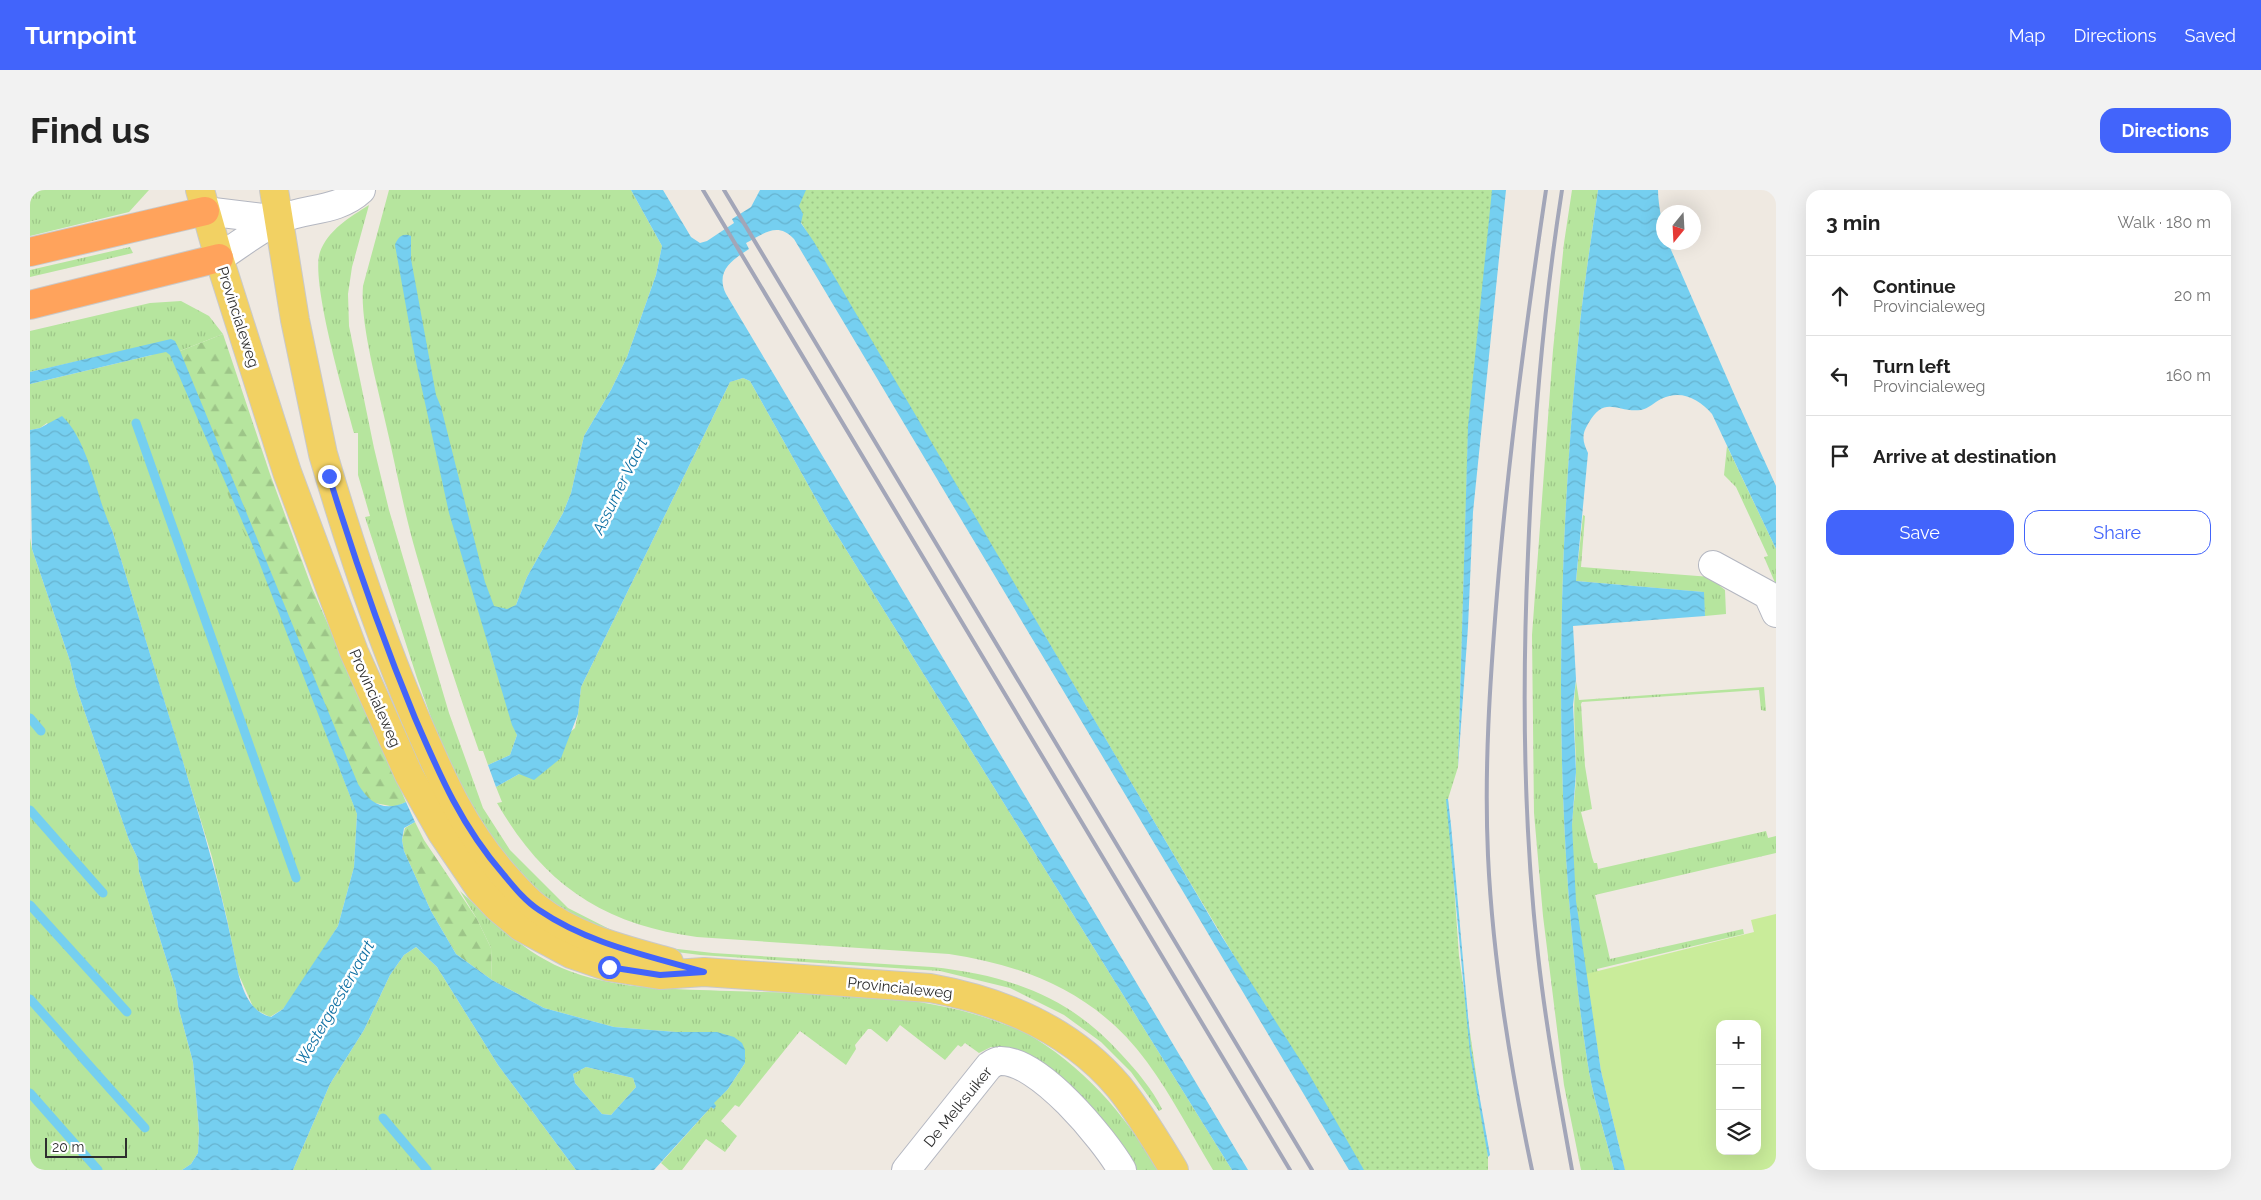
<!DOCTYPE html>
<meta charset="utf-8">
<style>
:root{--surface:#fff;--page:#f2f2f2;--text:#222;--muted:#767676;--line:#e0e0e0;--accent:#4264fb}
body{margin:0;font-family:Raleway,sans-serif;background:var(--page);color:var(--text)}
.controls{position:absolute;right:15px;bottom:15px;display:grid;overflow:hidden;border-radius:10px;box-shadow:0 5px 20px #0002}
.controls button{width:45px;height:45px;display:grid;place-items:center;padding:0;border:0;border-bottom:1px solid var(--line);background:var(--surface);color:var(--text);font:25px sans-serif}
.compass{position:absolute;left:1626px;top:15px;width:45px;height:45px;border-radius:50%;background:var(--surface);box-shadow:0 5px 20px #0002;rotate:198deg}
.scale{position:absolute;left:15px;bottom:12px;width:82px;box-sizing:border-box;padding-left:5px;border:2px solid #2e2e2e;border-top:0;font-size:14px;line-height:18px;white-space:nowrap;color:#2e2e2e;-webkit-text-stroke:4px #fff;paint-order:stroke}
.stop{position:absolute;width:15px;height:15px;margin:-11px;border:4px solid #4264fb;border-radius:50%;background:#fff}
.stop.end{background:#4264fb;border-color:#fff;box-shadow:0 1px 5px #0008}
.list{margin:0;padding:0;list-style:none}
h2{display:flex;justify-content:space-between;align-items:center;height:65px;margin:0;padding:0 20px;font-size:21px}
h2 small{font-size:16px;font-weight:400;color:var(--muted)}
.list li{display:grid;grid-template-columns:32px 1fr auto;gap:15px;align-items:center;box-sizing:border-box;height:80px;padding:0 20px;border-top:1px solid var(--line)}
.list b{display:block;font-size:19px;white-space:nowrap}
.list p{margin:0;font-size:16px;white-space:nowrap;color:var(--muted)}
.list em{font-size:16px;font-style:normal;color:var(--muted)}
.actions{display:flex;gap:10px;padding:15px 20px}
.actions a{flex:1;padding:11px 0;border:1px solid var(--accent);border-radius:15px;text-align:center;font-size:18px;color:var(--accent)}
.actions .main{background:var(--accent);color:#fff}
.icon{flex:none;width:28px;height:28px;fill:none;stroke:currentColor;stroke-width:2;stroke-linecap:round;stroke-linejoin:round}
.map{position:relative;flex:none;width:1746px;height:980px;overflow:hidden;border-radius:15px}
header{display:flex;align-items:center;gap:30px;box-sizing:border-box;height:70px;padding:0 25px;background:var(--accent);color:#fff}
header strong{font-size:24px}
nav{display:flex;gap:28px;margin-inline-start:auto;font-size:18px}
.intro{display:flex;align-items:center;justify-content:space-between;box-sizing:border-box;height:120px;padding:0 30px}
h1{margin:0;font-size:35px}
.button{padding:12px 22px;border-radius:15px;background:var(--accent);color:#fff;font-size:18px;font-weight:700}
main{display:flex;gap:30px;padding:0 30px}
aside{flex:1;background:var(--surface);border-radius:15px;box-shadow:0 5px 20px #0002}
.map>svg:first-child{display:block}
</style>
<header>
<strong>Turnpoint</strong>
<nav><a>Map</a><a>Directions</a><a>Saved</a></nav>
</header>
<div class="intro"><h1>Find us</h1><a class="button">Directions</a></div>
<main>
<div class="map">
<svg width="1746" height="980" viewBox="0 0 1746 980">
<defs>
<pattern id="grass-tufts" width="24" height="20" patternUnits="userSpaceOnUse" patternTransform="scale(1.25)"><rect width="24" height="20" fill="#b6e59e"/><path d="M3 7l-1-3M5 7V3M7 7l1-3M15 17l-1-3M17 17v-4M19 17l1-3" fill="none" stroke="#9dc588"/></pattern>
<pattern id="forest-firs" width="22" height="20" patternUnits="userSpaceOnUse" patternTransform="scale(1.25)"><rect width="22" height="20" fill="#b6e59e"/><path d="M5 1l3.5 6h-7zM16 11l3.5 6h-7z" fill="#9dc588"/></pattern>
<pattern id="park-dots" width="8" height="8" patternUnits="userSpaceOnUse" patternTransform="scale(1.25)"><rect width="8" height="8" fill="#b6e59e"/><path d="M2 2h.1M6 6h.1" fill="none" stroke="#9dc588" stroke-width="1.8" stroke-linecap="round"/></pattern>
<pattern id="water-waves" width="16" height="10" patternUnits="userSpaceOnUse" patternTransform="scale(1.25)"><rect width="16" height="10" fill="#75cff0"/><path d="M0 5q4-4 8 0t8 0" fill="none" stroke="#66b2ce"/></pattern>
</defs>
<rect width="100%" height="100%" fill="#efe9e1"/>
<g fill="url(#grass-tufts)">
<polygon points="0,0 119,0 99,22 0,46"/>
<path d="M359,0H601L632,56L626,85L597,167L581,200L554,246L541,303L533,323L497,387L486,415L460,461L487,545L480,565L458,575L453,561H449C426,496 405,429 386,363C373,318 365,272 354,226C346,190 330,132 333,96Z"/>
<path d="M1542,0H1568C1562,44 1555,88 1550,133C1526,375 1521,628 1557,869C1562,906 1575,943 1584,980H1551L1534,895L1513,726L1504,623L1502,445L1523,160L1534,53Z"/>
<path d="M339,15L322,77L318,104L319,136L344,258L359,320L419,523L453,618L480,660L538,718L593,746L630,757L683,763L902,777C978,785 1039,806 1091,864C1107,881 1122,899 1132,919L1129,921L1101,882L1071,852L1034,825L980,798L910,781L670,765L631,760L605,754L524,718L468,666L419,578L387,488L335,327L340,326L328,285V243H324C315,209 280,91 290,62C298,40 320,27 339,15Z"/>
<polygon points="100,57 103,63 0,87 0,80"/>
<polygon points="151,111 179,126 193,144 150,161 327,624 324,677 308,736 267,801 253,819 240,827 224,819 208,783 197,729 182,667 82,340 75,325 17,233 10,238 0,240 0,194 122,165 119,155 0,182 0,141 120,113"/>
<path d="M713,188L720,191L799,332L1202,980H1183C1162,945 1142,906 1117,872C1068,805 999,776 919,764L667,747C574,735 514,695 467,613L472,612L466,597L489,584L545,538L548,524L551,497L700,192Z"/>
<polygon points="1697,256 1746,359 1746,395 1734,367 1738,366 1706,297 1694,285"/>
<polygon points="1553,325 1555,326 1551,377 1681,387 1694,392 1690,396 1695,400 1696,424 1675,426 1673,402 1546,391"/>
<polygon points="0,348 2,359 40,471 46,497 99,650 108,669 109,682 146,800 148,816 163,872 169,940 168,963 161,974 152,980 0,980"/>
<path d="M1546,491L1549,510L1734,497L1736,521L1731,520L1729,500L1552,512L1551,514L1555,576L1562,619L1551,622L1562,667L1564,673H1567L1568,679L1736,641L1738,648L1746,646V663L1565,705L1580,769L1713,739L1714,744L1567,779L1616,980H1595C1571,868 1541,750 1542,635C1543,617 1546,600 1546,582C1546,551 1542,522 1546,491Z"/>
<path d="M430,701C464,732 497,766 542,782C593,800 646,799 700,801C786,804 887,801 968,832C976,835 986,838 994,842C1053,875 1094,923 1128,980H1104L975,858L961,857L949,863L935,853L931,857L928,855L915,870L870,835L857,852L841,839H838L825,855L826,859L816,875L770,841L709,917L705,915L691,931L707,946L695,962L676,949L652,980H639L631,973L681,917L684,919L683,913L698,899L715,873L687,842H646L584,837L514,818L462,790L461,758L447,729Z"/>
<polygon points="386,757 407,777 468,875 546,980 263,980 300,894 334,840 360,785 374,765"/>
<polygon points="556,877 603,888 606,897 581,925 572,924 545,893 543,884"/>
</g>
<g fill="url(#forest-firs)">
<polygon points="193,144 240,284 282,398 376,612 365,617 345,613 327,624 299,548 140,165"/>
<polygon points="385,632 394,650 447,729 461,758 462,790 426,764 401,721 374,661 372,650 375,638"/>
</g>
<polygon fill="url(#park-dots)" points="752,0 1464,0 1438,246 1428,577 1418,609 1429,766 1458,967 1458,980 1332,980 1158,689"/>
<path fill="#c9ec9a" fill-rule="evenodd" d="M1746,724V980H1595L1571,881L1556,784L1724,742L1721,730ZM1690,834H1727V961H1690Z"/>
<g fill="url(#water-waves)" fill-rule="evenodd">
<path d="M601,0H633L661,47L670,53L677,51L704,33L702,29L721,17L730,0H776L769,16L773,24L771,33L784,52L1189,742L1279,884L1334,980H1319L764,49C747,31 734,44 716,53L719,59C702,70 685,81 696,104L1218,980H1202L799,332L720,191L713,188L700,192L551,497L548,524L531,568L504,590L489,584L466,597L458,575L480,565L487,545L482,535L419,323L385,167L365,55C367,48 373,42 381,46V69L406,205L411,217L455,392L464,416L477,419L486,415L497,387L533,323L541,303L554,246L581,200L597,167L626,85L632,56Z"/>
<polygon points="1462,0 1476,0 1443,322 1438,437 1428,577 1438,236"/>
<path d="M1568,0H1628C1628,18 1634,35 1634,52L1638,53L1708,213L1746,296V359L1682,224C1669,209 1651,199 1631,209C1625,212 1618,219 1611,220C1586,223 1575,204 1558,234C1551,245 1553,252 1558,263L1546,391L1674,402L1675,426L1543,436L1546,489L1543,515L1546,582L1542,635L1546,711L1571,881L1595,980H1584C1575,943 1562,906 1557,869C1521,631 1526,372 1550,133C1555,88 1562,44 1568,0Z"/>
<path d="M141,149L145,151L150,161L328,594C340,614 354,622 376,612L385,632L374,638L372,650L374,661L401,721L426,764L462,790L514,818L584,837L646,842H687L704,847L712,853L715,860V873L698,899L684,913L686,916L684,919L681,917L624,980H546L468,875L407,777L386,757L374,765L360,785L334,840L300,894L263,980H152L161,974L168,963L169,940L163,872L148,816L146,800L109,682L108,669L99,650L46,497L40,471L2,359L0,240L10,238L32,226C60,253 65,305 82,340C105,415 128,490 151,565C170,629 190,693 203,758C208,782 213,821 241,827L253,819L308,736L324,677L327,624L222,354L140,165L136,162L122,165L0,194V182ZM556,877L603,888L606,897L581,925L572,924L545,893L543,884Z"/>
<polygon points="1416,609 1418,609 1421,635 1441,859 1460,965 1458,967 1440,864"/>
</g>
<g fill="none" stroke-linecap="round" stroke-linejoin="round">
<g stroke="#75cff0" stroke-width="9">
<polyline points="106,233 266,688"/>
<polyline points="0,528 11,541"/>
<polyline points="0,620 73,703"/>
<polyline points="0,715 97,822"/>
<polyline points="0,809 115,938"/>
<polyline points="0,903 68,980"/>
<polyline points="353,928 397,980"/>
</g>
<g stroke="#b4b7c1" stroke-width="30">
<g id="minor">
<polyline points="175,21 249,30"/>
<path d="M189,68C209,55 228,40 248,30C275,17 306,23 331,0"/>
<polyline points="1683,375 1738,405 1746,423"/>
<path d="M876,980L959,876C962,874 966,871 969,871C1008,868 1074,949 1092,980"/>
</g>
</g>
<g stroke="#c9c9c9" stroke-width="30">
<g id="primary">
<path d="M170,0L189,68L257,282L324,462L379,585L412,643L450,699L467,717L491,737L541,764L579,777L630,785L674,782L900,798C972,811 1041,840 1089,897C1110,923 1127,952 1144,980"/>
<path d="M244,0L265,130L293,264C319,353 348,440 384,525C410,585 431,636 475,686C485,697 495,709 507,718C545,748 593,759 639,772"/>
</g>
</g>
<g stroke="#c9c9c9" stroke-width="30">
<g id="motorway">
<polyline points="0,62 175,21"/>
<polyline points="0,115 189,68"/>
</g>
</g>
<use href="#minor" stroke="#fff" stroke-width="28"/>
<use href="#primary" stroke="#f2d163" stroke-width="28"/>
<use href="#motorway" stroke="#ffa35c" stroke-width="28"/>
<g stroke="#a3a6b8" stroke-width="4">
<polyline points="673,0 1260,980"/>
<polyline points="694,0 1282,980"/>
<path d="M1532,0C1513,121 1503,243 1498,364C1492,498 1493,632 1508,765C1516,837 1529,908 1542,980"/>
<path d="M1502,980C1480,876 1463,773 1458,666C1454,578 1460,491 1467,404C1478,268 1496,134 1516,0"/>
</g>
</g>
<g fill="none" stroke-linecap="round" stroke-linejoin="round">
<path stroke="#4264fb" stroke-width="6" d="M299,286C324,368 352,448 385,528C410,586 432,637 474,685C484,697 495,711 509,720C559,754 616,765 674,782L630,785L579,777"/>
</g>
<g text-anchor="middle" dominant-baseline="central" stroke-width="5" stroke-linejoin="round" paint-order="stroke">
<g font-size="15" fill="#2e2e2e" stroke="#fff">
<text transform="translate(208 127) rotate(72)">Provincialeweg</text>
<text transform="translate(345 508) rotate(66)">Provincialeweg</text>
<text transform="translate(870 798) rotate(6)">Provincialeweg</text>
<text transform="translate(928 917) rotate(-51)">De Melksuiker</text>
</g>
<g font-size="16" font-style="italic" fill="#0d6fa3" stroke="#fff">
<text transform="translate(590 296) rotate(-64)">Assumer Vaart</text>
<text transform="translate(305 813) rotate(-60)">Westergeestervaart</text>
</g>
</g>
</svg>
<div class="controls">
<button>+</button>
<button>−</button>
<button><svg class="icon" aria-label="layers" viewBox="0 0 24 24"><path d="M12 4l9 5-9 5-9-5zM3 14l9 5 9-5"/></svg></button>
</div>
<svg class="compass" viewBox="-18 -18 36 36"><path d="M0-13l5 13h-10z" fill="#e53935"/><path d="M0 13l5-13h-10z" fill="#767676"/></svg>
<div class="scale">20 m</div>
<div class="stop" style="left:579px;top:777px"></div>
<div class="stop end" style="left:299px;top:286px"></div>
</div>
<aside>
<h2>3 min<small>Walk · 180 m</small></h2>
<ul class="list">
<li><svg class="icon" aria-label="ahead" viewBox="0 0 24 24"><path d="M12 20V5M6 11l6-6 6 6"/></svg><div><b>Continue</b><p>Provincialeweg</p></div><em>20 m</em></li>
<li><svg class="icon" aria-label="left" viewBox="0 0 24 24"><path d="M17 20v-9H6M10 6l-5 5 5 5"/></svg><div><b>Turn left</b><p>Provincialeweg</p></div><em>160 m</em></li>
<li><svg class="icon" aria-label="arrive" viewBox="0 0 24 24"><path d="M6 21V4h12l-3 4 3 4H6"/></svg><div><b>Arrive at destination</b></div></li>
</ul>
<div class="actions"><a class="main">Save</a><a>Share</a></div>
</aside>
</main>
